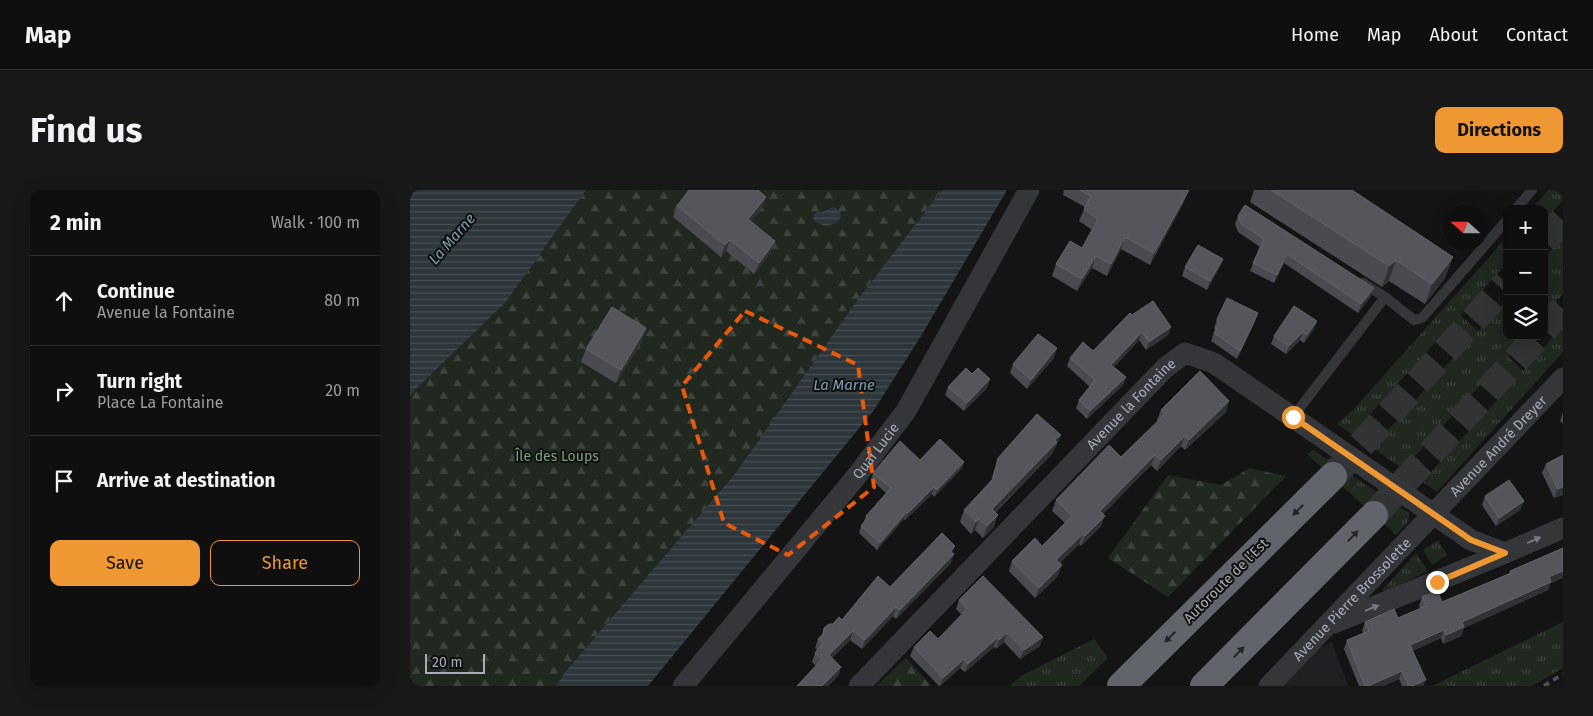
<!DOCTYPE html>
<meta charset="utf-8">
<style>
:root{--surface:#0f0f10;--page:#181819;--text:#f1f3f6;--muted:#9b9c9f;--line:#2f2f30;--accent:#ee9733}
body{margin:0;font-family:"Fira Sans",sans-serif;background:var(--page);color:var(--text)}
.controls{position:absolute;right:15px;top:15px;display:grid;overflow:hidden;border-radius:10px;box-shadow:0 5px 20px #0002}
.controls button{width:45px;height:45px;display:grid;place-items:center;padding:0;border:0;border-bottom:1px solid var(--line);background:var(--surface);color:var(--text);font:25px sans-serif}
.compass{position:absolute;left:1033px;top:15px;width:45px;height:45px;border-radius:50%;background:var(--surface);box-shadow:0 5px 20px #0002;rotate:291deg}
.scale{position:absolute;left:15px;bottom:12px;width:60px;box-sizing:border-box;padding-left:5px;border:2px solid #a6adb6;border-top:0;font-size:14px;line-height:18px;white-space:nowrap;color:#a6adb6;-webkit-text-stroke:4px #0f0f10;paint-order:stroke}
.stop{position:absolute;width:15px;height:15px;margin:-11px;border:4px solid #ee9733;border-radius:50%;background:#fff}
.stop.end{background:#ee9733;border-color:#fff;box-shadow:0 1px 5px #0008}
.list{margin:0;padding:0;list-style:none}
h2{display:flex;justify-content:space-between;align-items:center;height:65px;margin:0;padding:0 20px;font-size:21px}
h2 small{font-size:16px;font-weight:400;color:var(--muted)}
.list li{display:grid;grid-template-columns:32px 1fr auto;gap:15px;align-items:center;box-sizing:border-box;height:90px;padding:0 20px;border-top:1px solid var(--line)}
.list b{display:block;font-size:19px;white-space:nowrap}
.list p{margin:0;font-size:16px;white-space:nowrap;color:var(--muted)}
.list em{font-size:16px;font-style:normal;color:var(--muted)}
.actions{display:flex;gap:10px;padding:15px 20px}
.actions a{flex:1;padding:11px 0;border:1px solid var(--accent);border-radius:10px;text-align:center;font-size:18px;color:var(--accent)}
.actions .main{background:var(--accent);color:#111}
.icon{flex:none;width:28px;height:28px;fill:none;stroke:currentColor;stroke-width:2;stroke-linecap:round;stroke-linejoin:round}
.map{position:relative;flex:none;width:1153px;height:496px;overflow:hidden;border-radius:10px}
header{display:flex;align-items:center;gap:30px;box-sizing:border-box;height:70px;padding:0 25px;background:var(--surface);border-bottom:1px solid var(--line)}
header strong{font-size:24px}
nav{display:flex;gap:28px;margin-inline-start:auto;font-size:18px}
.intro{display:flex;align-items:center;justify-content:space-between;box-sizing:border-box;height:120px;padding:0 30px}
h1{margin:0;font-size:35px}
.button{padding:12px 22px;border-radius:10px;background:var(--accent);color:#111;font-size:18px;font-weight:700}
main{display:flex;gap:30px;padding:0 30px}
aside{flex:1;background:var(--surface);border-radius:10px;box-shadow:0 5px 20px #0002}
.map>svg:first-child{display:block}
</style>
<header>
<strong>Map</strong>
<nav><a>Home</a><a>Map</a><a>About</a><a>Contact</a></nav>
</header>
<div class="intro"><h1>Find us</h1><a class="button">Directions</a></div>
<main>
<aside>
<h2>2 min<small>Walk · 100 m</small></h2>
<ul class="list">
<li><svg class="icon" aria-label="ahead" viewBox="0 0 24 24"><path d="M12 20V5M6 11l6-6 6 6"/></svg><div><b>Continue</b><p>Avenue la Fontaine</p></div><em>80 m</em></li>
<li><svg class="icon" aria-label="right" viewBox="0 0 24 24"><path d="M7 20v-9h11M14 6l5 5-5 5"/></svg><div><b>Turn right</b><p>Place La Fontaine</p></div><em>20 m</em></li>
<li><svg class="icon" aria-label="arrive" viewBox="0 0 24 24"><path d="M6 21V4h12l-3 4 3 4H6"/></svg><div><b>Arrive at destination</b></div></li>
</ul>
<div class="actions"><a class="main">Save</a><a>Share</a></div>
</aside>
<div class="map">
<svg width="1153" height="496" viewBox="0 0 1153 496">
<defs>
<pattern id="grass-tufts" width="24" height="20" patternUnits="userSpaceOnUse" patternTransform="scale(1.25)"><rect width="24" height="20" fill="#202820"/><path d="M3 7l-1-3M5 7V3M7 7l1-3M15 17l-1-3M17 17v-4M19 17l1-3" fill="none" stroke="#3d443e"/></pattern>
<pattern id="forest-firs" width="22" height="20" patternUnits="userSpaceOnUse" patternTransform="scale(1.25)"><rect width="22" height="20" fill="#202820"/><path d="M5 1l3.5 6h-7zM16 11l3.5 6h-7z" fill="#3d443e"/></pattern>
<pattern id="water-rules" width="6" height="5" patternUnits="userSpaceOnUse" patternTransform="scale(1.25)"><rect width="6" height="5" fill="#2c363b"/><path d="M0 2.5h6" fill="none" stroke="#485055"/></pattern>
</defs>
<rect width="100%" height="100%" fill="#141415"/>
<polygon fill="#202022" points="922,452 938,496 872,496 910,457"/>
<g fill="url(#grass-tufts)" fill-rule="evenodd">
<polygon points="1138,0 1153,0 1153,10 1139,26 1153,38 1153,104 1134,125 1134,68 1148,52 1134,40 1134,19 1122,19"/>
<path d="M1097,47V73L1050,125L1068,141L1097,109V146H1115L1098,166L1113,181L1153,136V162L1027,302L927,234L943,220ZM1039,137L1058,152L978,240L960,224ZM1085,179L1102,194L1021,282L1005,266Z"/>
<polygon points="903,260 999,323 999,331 986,345 897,264"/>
<polygon points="1028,350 1037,365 1022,375 1013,360"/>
<polygon points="1006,363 1018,381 974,402 973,399"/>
<polygon points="1153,432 1153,478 1122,496 1022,496"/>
<polygon points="684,449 698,468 669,496 600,496 611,486"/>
</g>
<g fill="url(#forest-firs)">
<polygon points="176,0 532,0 448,109 324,285 155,482 146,496 0,496 0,205 96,112"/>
<polygon points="840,278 876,286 758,407 698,368 758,285 811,295"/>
<polygon points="496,468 522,496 466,496"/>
</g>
<g fill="url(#water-rules)">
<polygon points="4,0 176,0 96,112 0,205 0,5"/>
<polygon points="532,0 597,0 511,146 464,220 238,496 146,496 155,482 324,285 448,109"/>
<path d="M424,17L429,20L431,26L427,33L415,36L404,31C402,22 406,22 412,22C416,21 420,18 424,17Z"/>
</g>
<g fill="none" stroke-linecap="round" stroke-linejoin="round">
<g stroke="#313335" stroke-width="28" stroke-dasharray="28 14" stroke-linecap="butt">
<polyline points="1134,51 1153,30"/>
<polyline points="1134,139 1153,119"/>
<polyline points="923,286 1097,93"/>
<polyline points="964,325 1128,146"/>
</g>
<g stroke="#35363a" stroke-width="10">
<polyline points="1106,19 1122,0"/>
<polyline points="953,93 975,107"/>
<polyline points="883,227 975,107 1004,130 1012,128 1097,30"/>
</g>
<g stroke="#35363a" stroke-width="21">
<polyline points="924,433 1095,363 1153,338"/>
<path id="s1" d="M273,496L445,288L496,221L619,0"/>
<path id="s2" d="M449,496L755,178L775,163L804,173L1061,350L1095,363"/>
<path id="s3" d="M859,496L1153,188"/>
</g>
<g stroke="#61656b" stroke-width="28">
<polyline points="711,496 923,286"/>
<polyline points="794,496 964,325"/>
</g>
<polyline stroke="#4c4f53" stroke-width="4" stroke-dasharray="6 5" stroke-linecap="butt" points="1134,496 1153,484"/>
</g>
<g fill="#4a4b50">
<polygon points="654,0 758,0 774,12 740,75 711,59 697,86 682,78 667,101 642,86 646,74 672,58 682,40 669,31 675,17 653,5"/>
<polygon points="844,0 942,0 1043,67 1035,88 1015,114 979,91 972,97 840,12"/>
<polygon points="356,7 352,18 341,31 361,62 344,84 316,61 311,67 263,27 267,16"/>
<polygon points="828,26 964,98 961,106 948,123 874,73 864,93 840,81 850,57 828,42 825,34"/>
<polygon points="813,69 809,78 797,100 772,86 775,77"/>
<polygon points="722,125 761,137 758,145 736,160 729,150 704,177 716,187 713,195 677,229 666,218 669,210 680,197 657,176 660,168 683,161"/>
<polygon points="807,129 845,132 827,169 801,151 805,140 804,138"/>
<polygon points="236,138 232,151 206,193 171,172 176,159"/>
<polygon points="904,139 894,153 890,150 876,164 861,154 864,146"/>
<polygon points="644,168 617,199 600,183 603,174"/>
<polygon points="580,189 577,198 554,221 535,205 538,197"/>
<polygon points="751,220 816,222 775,260 771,256 747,281 741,275 693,324 691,336 671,356 669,354 650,373 648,386 625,408 599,381 602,371 632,356 655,333 642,321 646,310 711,267 748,231 747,230"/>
<polygon points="1153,222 1153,234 1150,231"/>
<polygon points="646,257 644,259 642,264 586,322 584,337 573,348 565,340 561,344 550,332 554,320 581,291 588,268"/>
<polygon points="510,270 554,272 552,278 524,307 522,304 495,330 494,329 467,360 449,343 451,336 453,333 456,326 476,303 461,289 463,283"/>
<polygon points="1136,274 1153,305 1144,308 1132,283"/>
<polygon points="1075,306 1114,311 1110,320 1086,336 1072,315"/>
<polygon points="545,356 542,362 541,373 486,429 483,426 452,459 440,450 422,468 431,477 428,486 418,496 387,496 406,476 402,472 405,463 407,460 405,458 408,449 412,445 414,438 432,430 480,397"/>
<polygon points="1100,381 1140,394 1138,400 1054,438 1051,446 1033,454 1031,448 1002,461 1013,496 992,496 989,489 974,496 949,496 934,459 937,450 953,443 952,441 955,432 988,428 1010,419 1009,416 1012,407 1032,412 1099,384"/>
<polygon points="549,410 630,456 610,469 594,452 586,459 584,457 555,482 550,478 530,496 529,496 500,466 504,457 528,449 552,425 546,419"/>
</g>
<g fill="#303134">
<polygon points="779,0 774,12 740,75 744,63"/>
<polygon points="356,7 352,18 334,40 338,29"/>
<polygon points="715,47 711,59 697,86 701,74"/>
<polygon points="320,50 316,61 311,67 315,55"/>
<polygon points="365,51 361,62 344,84 349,73"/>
<polygon points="877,64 874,73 864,93 867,85"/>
<polygon points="686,66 682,78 667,101 672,89"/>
<polygon points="1043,67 1035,88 1015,114 1022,94"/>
<polygon points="813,69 809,78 797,100 800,91"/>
<polygon points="986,70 979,91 972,97 979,76"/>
<polygon points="964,98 961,106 948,123 951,114"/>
<polygon points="848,123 845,132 827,169 830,161"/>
<polygon points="907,131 904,139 894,153 897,145"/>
<polygon points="761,137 758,145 736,160 739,152"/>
<polygon points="236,138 232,151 206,193 211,180"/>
<polygon points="732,142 729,150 698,183 701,175"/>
<polygon points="893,142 890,150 876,164 879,156"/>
<polygon points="647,158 644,168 617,199 621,190"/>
<polygon points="716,187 713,195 677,229 680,221"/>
<polygon points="580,189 577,198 554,221 557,213"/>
<polygon points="819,211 816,222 775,260 779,250"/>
<polygon points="651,245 646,257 644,259 642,264 577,330 582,319"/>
<polygon points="775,246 771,256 747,281 751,270"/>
<polygon points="745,265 741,275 686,331 690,321"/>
<polygon points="554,272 552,278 524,307 527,300"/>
<polygon points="524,297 522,304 495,330 498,323"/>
<polygon points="1153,297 1153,305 1144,308 1148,299"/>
<polygon points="1114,311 1110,320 1086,336 1089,328"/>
<polygon points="497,322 494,329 467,360 470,353"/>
<polygon points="588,325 584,337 573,348 577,336"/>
<polygon points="695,326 691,336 671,356 675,346"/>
<polygon points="569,329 565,340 561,344 566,332"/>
<polygon points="673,344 669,354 642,380 646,370"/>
<polygon points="544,364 541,373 486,429 490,420"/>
<polygon points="652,375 648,386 625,408 629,398"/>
<polygon points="1153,381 1153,388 1140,394 1138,400 1054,438 1051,446 1033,454 1036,445 1052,432"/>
<polygon points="486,417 483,426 452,459 455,450"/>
<polygon points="1034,440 1031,448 997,463 1000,455"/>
<polygon points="443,441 440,450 416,474 419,465"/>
<polygon points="597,443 594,452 586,459 589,450"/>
<polygon points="633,447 630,456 610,469 614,460"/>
<polygon points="587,448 584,457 555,482 558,474"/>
<polygon points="554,469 550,478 530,496 533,488"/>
<polygon points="431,477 428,486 418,496 412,496"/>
<polygon points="992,481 989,489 974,496 958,496"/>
<polygon points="1016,490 1013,496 1002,496"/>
</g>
<g fill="#54565b" stroke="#616469">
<polygon points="279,0 348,0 356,7 338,29 365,51 349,73 320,50 315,55 267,16"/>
<polygon points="670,0 758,0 760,1 760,0 779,0 744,63 715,47 701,74 686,66 672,89 646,74 660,51 672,58 688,29 674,19 681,6"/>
<polygon points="861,0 942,0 1043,67 1022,94 986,70 979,76"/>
<polygon points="835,15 964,98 951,114 877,64 867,85 843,73 854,49 831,34 828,26"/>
<polygon points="788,55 813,69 800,91 775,77"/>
<polygon points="817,108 848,123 830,161 804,143 809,133 807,129"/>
<polygon points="743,111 761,137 739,152 732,142 701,175 716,187 680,221 669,210 685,190 660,168 673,152 683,161 720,123 722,125"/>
<polygon points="884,116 907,131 897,145 893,142 879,156 864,146"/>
<polygon points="202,117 236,138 211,180 176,159"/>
<polygon points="628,144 647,158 621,190 603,174"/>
<polygon points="556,178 562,184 568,178 580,189 557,213 538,197"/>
<polygon points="790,181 819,211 779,250 775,246 751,270 745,265 690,321 695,326 675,346 673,344 646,370 652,375 629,398 602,371 625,348 632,356 662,326 646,310 699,255 711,267 755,224 751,220"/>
<polygon points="627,224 651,245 645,250 647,252 582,319 588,325 577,336 569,329 566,332 554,320 583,289 588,268"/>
<polygon points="530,249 554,272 527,300 524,297 498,323 497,322 470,353 451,336 458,328 456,326 481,298 463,283 490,251 510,270"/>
<polygon points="1153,265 1153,297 1148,299 1136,274"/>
<polygon points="1099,290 1114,311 1089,328 1075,306"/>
<polygon points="532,343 545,356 540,361 544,364 490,420 486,417 455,450 443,441 419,465 431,477 412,496 387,496 412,469 405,463 413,453 408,449 413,444 414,438 419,434 423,434 429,427 432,430 468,386 480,397"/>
<polygon points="1153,358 1153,381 1139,387 1141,392 1052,432 1054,437 1036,445 1034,440 1000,455 1016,490 1002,496 999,496 992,481 958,496 955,496 937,450 959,441 955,432 984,419 988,428 1016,416 1012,407 1027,400 1032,412 1101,383 1100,381"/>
<polygon points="573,386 633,447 614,460 597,443 589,450 587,448 558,474 554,469 533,488 504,457 520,441 528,449 557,419 549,410"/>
</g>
<defs><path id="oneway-solid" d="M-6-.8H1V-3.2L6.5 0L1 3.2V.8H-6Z" transform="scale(1.25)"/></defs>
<g fill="#242427">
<use href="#oneway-solid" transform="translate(888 320) rotate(135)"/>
<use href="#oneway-solid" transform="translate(943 346) rotate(-46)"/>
<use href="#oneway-solid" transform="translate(760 447) rotate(135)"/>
<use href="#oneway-solid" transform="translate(829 462) rotate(-46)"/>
</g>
<g fill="#73777e">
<use href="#oneway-solid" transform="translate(1124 350) rotate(-24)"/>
<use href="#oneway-solid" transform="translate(962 418) rotate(-22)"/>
</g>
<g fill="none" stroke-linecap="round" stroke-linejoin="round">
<polyline stroke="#ee9733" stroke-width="6" points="883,227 1061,350 1095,363 1027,392"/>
</g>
<path fill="none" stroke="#e8590c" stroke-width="4" stroke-dasharray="10 6" stroke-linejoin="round" d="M335,121L448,175L464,297L378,365L314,333L272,196Z"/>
<g text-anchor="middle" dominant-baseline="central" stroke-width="4" stroke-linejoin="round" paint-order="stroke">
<g font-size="14" fill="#a6adb6" stroke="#0f0f10">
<text stroke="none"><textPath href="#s2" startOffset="392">Avenue la Fontaine</textPath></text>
<text stroke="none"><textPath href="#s3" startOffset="332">Avenue André Dreyer</textPath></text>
<text stroke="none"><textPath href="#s1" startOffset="304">Quai Lucie</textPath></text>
<text transform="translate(816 391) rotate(-45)">Autoroute de l’Est</text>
<text stroke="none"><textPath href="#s3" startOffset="120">Avenue Pierre Brossolette</textPath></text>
</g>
<g font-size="14" fill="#7fa07d" stroke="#0f0f10">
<text x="147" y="266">Île des Loups</text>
</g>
<g font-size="15" font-style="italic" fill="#7d9fb0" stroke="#0f0f10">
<text transform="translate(42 49) rotate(-49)">La Marne</text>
<text x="434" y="195">La Marne</text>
</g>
</g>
</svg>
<div class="controls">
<button>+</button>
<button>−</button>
<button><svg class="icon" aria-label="layers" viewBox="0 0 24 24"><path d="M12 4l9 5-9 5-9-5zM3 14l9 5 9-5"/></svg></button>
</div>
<svg class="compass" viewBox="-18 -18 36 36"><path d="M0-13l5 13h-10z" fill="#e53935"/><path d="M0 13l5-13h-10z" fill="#9b9c9f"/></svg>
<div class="scale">20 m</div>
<div class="stop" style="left:883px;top:227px"></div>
<div class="stop end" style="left:1027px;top:392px"></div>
</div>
</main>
